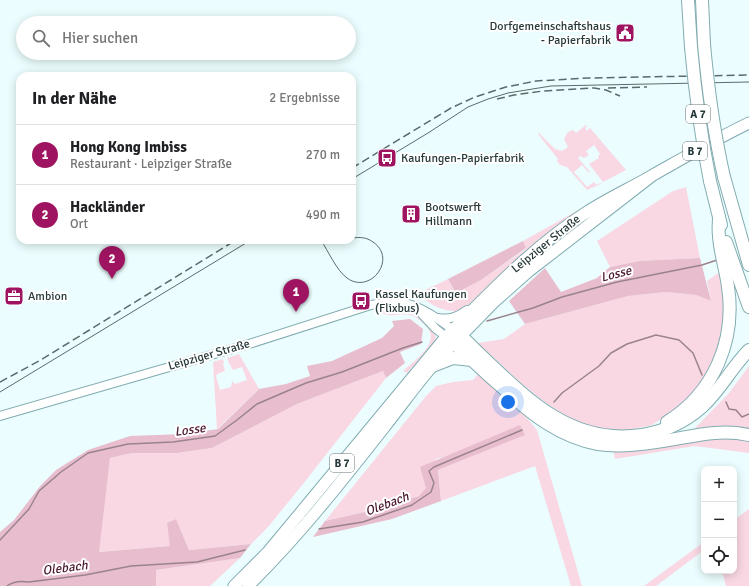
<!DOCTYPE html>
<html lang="de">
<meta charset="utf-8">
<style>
:root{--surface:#fff;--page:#f2f2f2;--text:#202124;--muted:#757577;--line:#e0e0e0;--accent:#9e1461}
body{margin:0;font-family:Signika,sans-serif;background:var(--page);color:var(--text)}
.controls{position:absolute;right:12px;bottom:12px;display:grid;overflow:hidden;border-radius:8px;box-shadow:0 2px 10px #0003}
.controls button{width:36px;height:36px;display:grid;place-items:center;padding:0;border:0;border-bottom:1px solid var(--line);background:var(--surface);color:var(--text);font:20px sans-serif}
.you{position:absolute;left:508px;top:402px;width:14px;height:14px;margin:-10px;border:3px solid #fff;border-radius:50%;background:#1a73e8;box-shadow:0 0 0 6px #1a73e833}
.badge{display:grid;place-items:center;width:26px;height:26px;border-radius:50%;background:var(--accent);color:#fff;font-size:13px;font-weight:700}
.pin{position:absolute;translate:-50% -33px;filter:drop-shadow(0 1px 2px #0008)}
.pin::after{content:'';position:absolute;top:21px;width:14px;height:12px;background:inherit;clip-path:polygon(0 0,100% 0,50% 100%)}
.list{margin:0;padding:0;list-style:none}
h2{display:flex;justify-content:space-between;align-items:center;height:52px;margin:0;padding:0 16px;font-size:17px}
h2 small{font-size:13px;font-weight:400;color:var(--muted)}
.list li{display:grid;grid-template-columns:26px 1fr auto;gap:12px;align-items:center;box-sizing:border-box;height:60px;padding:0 16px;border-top:1px solid var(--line)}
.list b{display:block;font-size:15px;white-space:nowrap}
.list p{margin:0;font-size:13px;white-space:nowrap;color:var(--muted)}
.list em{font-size:13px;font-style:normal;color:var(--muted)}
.icon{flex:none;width:22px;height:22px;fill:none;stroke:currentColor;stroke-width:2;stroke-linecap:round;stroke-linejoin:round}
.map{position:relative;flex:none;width:749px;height:586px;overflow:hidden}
.search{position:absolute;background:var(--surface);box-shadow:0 2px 10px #0003;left:16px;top:16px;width:340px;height:44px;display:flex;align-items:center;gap:10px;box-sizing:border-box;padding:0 14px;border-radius:22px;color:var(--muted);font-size:15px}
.panel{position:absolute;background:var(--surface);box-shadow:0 2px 10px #0003;left:16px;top:72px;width:340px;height:172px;border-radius:12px}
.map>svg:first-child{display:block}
</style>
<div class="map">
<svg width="749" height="586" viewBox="0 0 749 586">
<rect width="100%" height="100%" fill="#ebfdfe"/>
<g fill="#f9d8e4">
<polygon points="586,125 587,126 585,128 587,131 590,128 626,170 603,182 589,164 599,158 598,156 600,154 594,145 586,151 589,155 584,158 580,156 578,158 590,172 589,173 582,165 574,172 587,187 594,182 597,185 600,183 601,184 587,190 567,167 560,165 557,161 558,159 538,134 539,133 555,149 562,151 568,147 564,139 568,132 573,130 576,133"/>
<polygon points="686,187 700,258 639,261 610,267 597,241 673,191"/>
<path d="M589,204H591L508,267L460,313L455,315L453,311C437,309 433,305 419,296L421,292L448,279L456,293L481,280L526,249L523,241Z"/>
<polygon points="721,271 726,324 715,361 693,396 669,414 652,425 623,431 593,427 576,422 546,403 522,384 478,343 504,339 525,324 628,296 666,292 696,295 711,301 707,281"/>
<path d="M381,308C401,308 427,316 436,337L434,343L407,373L403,371C414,361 443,342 425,325C421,321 415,316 410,315C398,312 394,319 379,312Z"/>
<polygon points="239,354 259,389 217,429 213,362 223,359 224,363 223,363 225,371 217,374 216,376 220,390 231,387 232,381 235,384 247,380 242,367 233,370 229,363 227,358"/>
<polygon points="749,366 749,431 715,428 695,428 729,393"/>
<polygon points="383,371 386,378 303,484 268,527 251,544 189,550 176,519 167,523 171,546 98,552 110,458 132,453 177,453 212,448 297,404"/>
<polygon points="478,374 527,418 537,430 582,586 571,586 535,466 441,501 438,470 524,435 436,459 427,488 419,496 378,509 325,521 426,396 436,386 453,382 473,380"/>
<polygon points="730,438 749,441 749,453 695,446 615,459 613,449 696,440 716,440"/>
<polygon points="749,509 749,586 726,586 722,571 734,571 734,520"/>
<polygon points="704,542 704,550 656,586 644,586"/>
<polygon points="240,558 210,586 156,586 156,570"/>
</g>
<g fill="#e8bdcd">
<polygon points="523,241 526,248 481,280 456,293 448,279"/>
<polygon points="700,258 711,301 696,295 666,292 628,296 525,324 509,301 545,268 561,292 597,278 610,267 639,261"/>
<polygon points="410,319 423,329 421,344 400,352 405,363 386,378 383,371 297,404 212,448 177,453 132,453 110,458 99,552 170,546 167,523 176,519 189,550 251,544 240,558 156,570 156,586 0,586 0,532 14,520 41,485 56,470 88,450 130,436 184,434 218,429 259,389 286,384 310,376 307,366 332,361 382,338 394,326 392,321"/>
<polygon points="520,425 525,435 438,470 441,501 392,519 313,537 325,521 378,509 419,496 426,488 420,467"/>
</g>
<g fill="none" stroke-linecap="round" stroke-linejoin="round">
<g stroke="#9a838e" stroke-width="1.5">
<polyline points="487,321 533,308 562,297 617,282 702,265 717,260"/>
<polyline points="554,402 562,393 599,366 611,353 627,344 656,335 679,340 693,353 702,375"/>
<polyline points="726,402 729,409 736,410 742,417 749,414"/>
<polyline points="319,529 363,522 412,505 431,492 434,483 429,471 434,467 522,430"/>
<polyline points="0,540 29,509 39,491 61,472 88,453 128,444 173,442 215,436 237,420 257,404 306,383 342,372 403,348 422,342"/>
<path d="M7,586C13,581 22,581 29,582L85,575L131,566L197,562L245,550"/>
</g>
<g stroke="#82acb0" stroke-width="10">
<g id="tertiary">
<polyline points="421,313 435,328 446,337"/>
<path d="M438,318C450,320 457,317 467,310"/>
<path d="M0,416L249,344L371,305C381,303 390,301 399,302C418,304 439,319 453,330"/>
</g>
</g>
<g stroke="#82acb0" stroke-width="13">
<path id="primary" d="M653,175L529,271L494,302L454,343L446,337C490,292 534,246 587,212C608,198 631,188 653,175C685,157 716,139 749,123"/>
</g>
<g stroke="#82acb0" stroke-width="13">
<g id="trunk">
<polyline points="234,586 268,552 446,337"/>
<path d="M248,586C298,537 342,481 386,425C408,397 428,368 454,343"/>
</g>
</g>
<g stroke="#82acb0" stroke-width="14">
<g id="motorway">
<polyline points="688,0 691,47"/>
<polyline points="702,0 704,44"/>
<polyline points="724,177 749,265"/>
<polyline points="710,181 721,225"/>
<polyline points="726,242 749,307"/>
<path d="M461,336C470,344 478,353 487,361C529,401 570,441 632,436C659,434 683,424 703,406C721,389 732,367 749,350"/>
<path d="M454,343C470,358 486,374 503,388C531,414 560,437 598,444C617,447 637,445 656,442C689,438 715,428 749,435"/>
<polyline points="430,367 453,358 472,360"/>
<path d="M667,422C714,393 736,340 728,287C726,270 720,253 719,236C718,229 719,223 719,217"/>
</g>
</g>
<use href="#tertiary" stroke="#fff" stroke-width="8"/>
<use href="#primary" stroke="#fff" stroke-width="11"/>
<use href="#trunk" stroke="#fff" stroke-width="11"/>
<use href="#motorway" stroke="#fff" stroke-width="12"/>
<g stroke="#596b6c" stroke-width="1">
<polyline points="352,179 428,133 468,107 488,99 508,93 551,86 749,82"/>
<path d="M321,240C328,251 337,271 347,278C370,295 398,259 373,242C366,237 360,237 352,238"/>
<polyline points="335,240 343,240"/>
<polyline points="0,392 251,240"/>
</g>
<g stroke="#596b6c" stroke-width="1.5" stroke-dasharray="8 4" stroke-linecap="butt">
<polyline points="608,88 647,87"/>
<polyline points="497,99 514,95 543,91 594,88 606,90 620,96"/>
<polyline points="352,168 451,108 475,97 506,87 536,81 588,78 749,75"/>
<polyline points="0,382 39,361 236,240"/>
</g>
<g stroke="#82acb0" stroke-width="14" stroke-linecap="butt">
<g id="motorway-bridge">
<path d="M704,44C708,89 714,133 724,177"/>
<path d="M691,47C695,92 701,136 710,181"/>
</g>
</g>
<use href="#motorway-bridge" stroke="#fff" stroke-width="12"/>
</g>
<defs>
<g id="civic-square" transform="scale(1)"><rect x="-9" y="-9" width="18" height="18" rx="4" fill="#9e1461" stroke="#fff"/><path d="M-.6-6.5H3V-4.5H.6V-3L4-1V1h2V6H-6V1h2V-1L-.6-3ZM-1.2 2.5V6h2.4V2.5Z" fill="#fff"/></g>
<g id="bus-square" transform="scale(1)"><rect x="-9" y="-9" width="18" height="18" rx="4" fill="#9e1461" stroke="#fff"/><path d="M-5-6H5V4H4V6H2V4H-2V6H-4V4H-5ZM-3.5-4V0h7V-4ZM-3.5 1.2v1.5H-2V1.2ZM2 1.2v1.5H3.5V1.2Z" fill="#fff"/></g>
<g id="building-square" transform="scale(1)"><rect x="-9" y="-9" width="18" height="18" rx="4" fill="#9e1461" stroke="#fff"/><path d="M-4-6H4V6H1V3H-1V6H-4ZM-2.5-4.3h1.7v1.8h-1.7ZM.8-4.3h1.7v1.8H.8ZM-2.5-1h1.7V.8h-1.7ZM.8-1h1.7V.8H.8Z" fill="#fff"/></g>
<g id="office-square" transform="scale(1)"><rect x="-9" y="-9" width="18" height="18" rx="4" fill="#9e1461" stroke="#fff"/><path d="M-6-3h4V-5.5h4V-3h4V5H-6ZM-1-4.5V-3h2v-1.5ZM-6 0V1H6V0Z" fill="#fff"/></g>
</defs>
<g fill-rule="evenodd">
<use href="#civic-square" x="625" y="33"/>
<use href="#bus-square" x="387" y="158"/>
<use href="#building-square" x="411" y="214"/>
<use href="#office-square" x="14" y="296"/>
<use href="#bus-square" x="361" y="301"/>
</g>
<g text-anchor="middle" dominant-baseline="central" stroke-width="4" stroke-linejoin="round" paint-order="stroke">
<g fill="#fff" stroke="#677474" stroke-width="1">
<rect x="686" y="105" width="24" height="18" rx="3"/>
<rect x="683" y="142" width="24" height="18" rx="3"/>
<rect x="330" y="454" width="24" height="18" rx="3"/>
</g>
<g font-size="11" font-weight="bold" fill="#263839">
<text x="698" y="114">A 7</text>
<text x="695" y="151">B 7</text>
<text x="342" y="463">B 7</text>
</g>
<g font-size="12" fill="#263839" stroke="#fff" text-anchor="start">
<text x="611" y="26" text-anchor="end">Dorfgemeinschaftshaus<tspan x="611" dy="14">- Papierfabrik</tspan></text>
<text x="401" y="158">Kaufungen-Papierfabrik</text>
<text x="425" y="207">Bootswerft<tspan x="425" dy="14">Hillmann</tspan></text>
<text x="375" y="294">Kassel Kaufungen<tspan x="375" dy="14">(Flixbus)</tspan></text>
<text x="28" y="296">Ambion</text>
</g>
<g font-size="12" fill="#263839" stroke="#fff">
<text transform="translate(546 244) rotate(-39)">Leipziger Straße</text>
<text transform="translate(209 355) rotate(-16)">Leipziger Straße</text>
</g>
<g font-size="13" font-style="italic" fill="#4d1a32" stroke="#fff">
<text transform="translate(616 274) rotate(-14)">Losse</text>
<text transform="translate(190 430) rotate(-8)">Losse</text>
<text transform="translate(387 504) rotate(-21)">Olebach</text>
<text transform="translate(65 568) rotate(-7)">Olebach</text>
</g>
</g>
</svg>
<div class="controls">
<button>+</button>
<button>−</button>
<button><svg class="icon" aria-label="locate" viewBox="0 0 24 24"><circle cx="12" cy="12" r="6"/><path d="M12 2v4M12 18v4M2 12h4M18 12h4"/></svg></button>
</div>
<div class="you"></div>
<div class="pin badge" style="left:296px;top:312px">1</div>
<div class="pin badge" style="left:112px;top:279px">2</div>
<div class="search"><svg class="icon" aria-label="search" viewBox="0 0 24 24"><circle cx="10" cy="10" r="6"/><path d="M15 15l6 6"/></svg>Hier suchen</div>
<section class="panel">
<h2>In der Nähe<small>2 Ergebnisse</small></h2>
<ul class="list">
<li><span class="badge">1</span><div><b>Hong Kong Imbiss</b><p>Restaurant · Leipziger Straße</p></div><em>270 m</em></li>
<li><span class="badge">2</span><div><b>Hackländer</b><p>Ort</p></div><em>490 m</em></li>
</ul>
</section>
</div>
